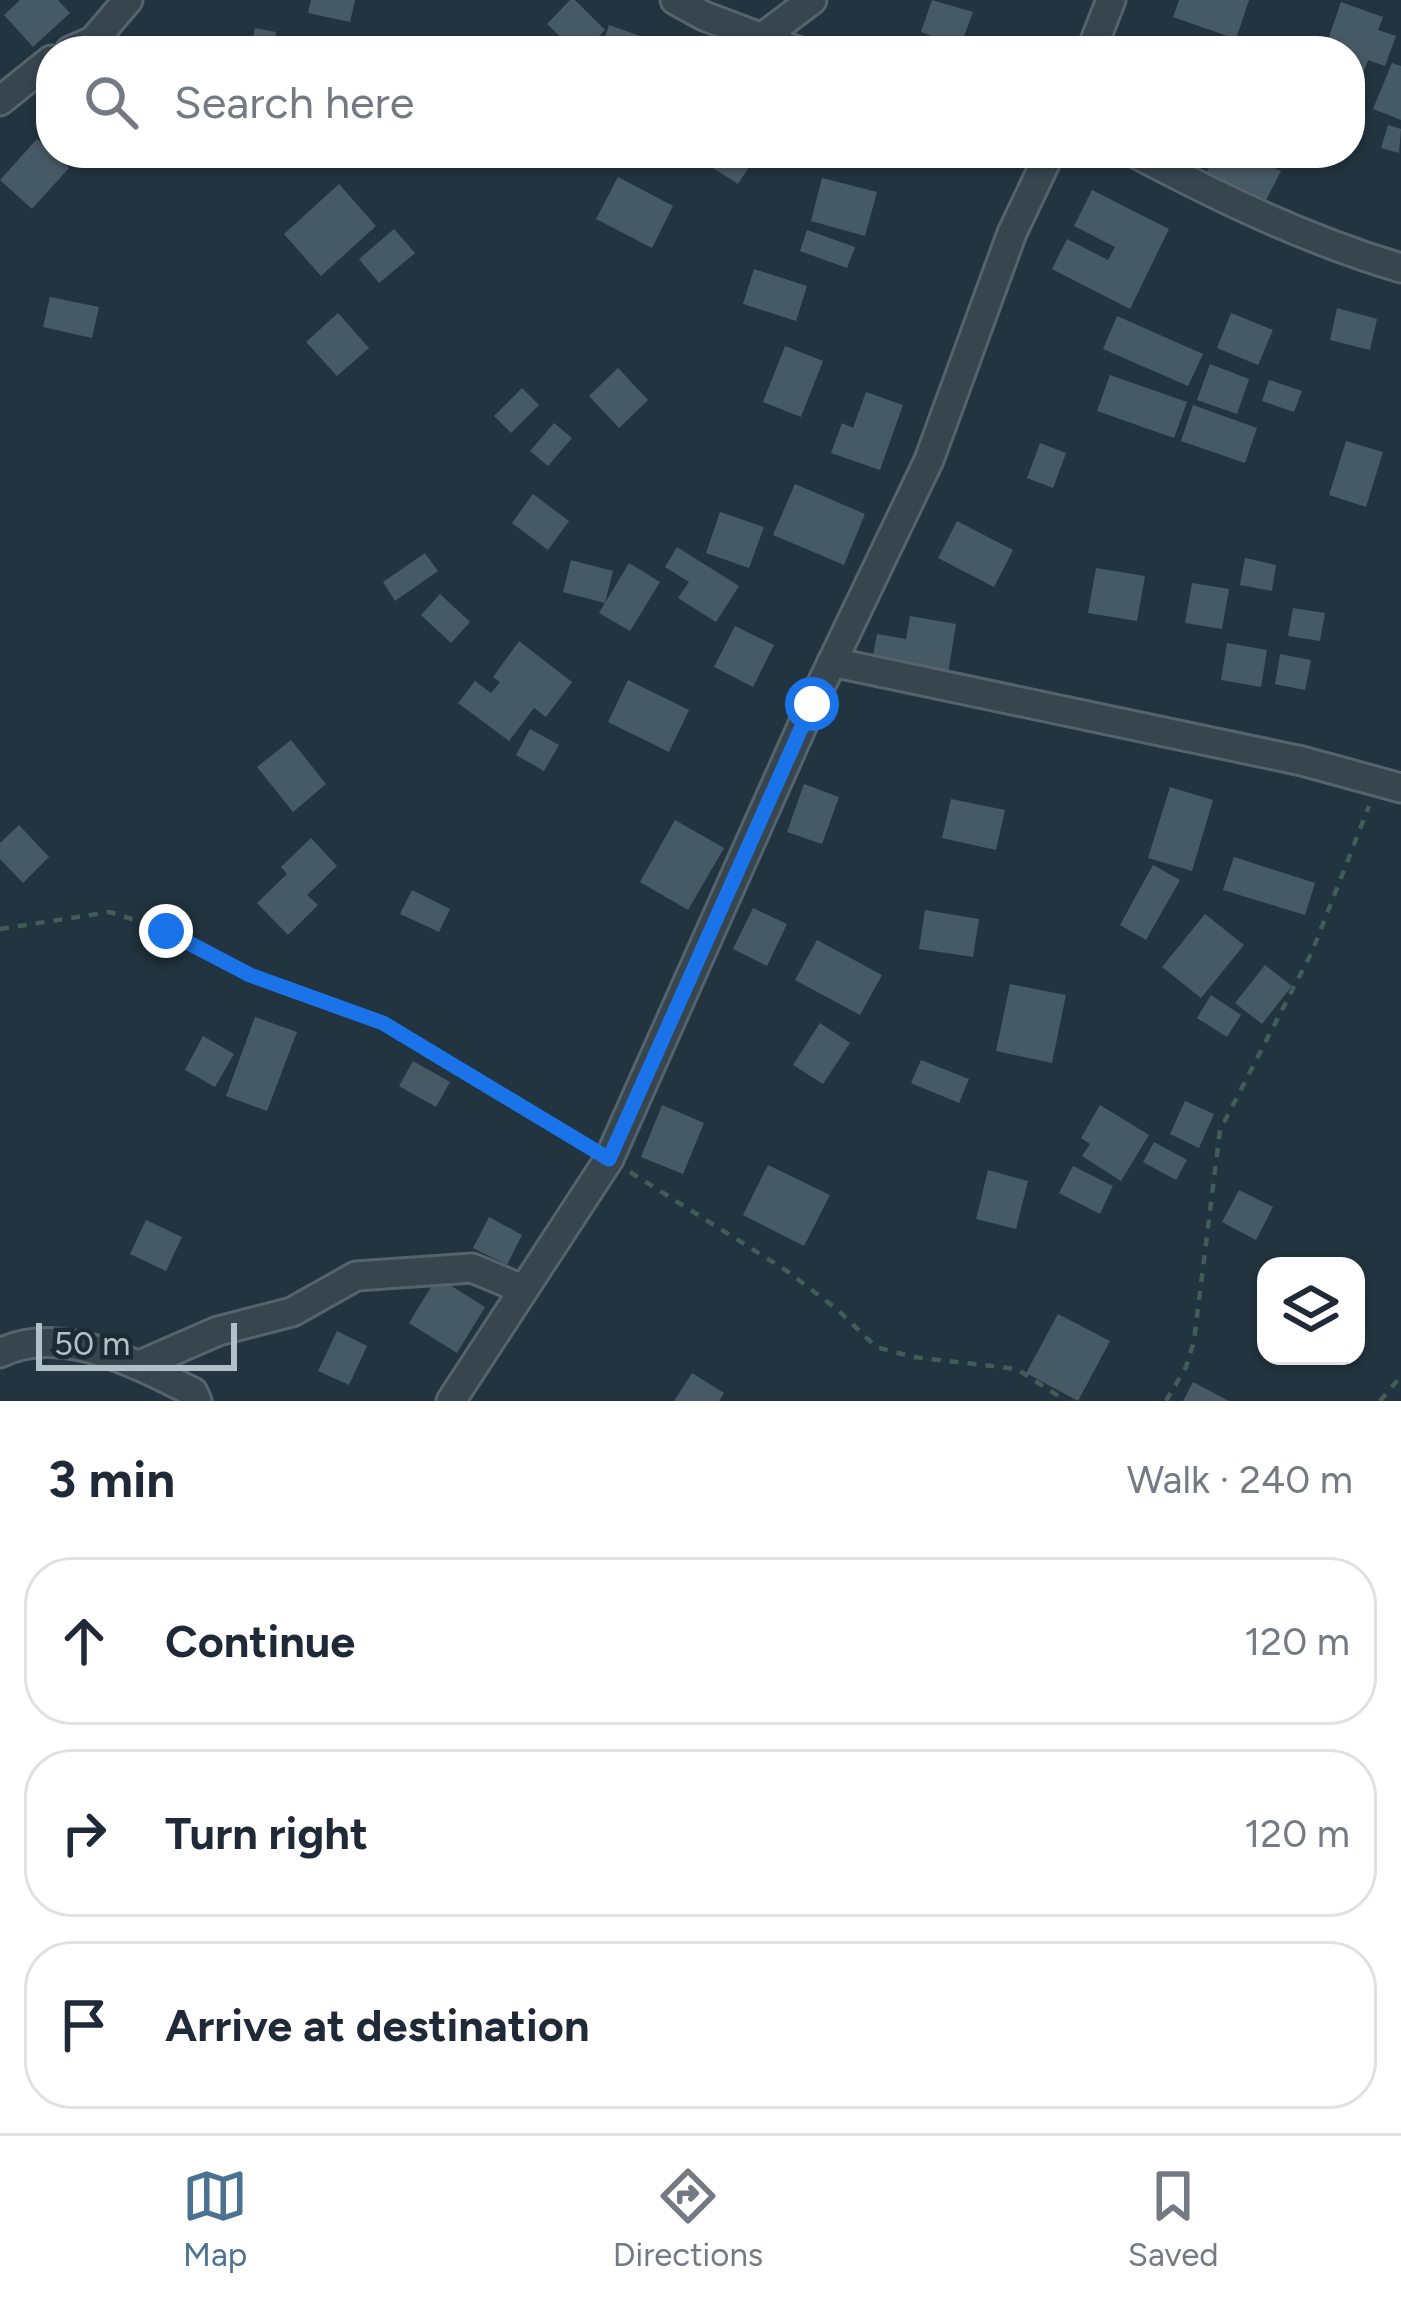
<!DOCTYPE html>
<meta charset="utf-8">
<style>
:root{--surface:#fff;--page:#f2f2f3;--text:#1f2937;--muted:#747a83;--line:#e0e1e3;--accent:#4c7291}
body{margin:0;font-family:Figtree,sans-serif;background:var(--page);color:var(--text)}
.controls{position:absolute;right:36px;bottom:36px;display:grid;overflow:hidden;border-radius:24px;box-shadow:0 3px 9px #0004}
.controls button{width:108px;height:108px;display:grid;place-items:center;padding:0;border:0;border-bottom:3px solid var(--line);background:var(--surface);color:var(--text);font:60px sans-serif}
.scale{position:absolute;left:36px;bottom:30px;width:201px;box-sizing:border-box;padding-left:12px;border:6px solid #b2c0ca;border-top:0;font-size:33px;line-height:42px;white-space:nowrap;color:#b2c0ca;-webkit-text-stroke:9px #1b2a33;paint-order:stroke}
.stop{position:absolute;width:36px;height:36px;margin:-27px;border:9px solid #1a73e8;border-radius:50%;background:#fff}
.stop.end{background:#1a73e8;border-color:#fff;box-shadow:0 3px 12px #0008}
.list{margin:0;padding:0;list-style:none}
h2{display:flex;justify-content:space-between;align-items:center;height:156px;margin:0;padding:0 48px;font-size:51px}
h2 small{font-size:39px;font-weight:400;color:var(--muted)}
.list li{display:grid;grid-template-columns:78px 1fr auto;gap:36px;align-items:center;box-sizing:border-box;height:168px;margin:0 24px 24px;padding:0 24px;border:3px solid var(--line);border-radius:48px}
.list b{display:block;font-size:45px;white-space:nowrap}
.list em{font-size:39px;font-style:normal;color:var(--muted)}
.icon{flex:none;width:66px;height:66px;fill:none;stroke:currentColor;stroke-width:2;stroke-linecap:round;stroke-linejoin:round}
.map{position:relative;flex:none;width:1401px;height:1401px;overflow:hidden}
.search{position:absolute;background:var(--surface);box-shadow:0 3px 9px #0004;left:36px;right:36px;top:36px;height:132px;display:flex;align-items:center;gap:30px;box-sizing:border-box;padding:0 42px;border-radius:48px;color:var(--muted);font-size:45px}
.sheet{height:732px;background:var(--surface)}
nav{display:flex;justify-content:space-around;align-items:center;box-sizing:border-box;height:168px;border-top:3px solid var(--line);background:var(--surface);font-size:33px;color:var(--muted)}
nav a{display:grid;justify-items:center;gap:6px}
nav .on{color:var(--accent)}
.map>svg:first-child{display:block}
</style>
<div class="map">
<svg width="1401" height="1401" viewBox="0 0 1401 1401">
<rect width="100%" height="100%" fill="#22343f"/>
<g fill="#465a65">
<polygon points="20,0 58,0 70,13 33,47 4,15"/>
<polygon points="311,0 355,0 350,22 308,13"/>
<polygon points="570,0 575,0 605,30 585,51 575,51 547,24"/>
<polygon points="932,0 973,12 960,47 921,32"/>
<polygon points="1179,0 1249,0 1236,39 1173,17"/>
<polygon points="1341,2 1383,17 1378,30 1396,36 1385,66 1368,60 1355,95 1350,94 1350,51 1324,51"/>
<polygon points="609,25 649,39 645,51 600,51"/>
<polygon points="255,28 276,32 272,51 250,51"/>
<polygon points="1392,63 1401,66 1401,120 1373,109"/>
<polygon points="1388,125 1401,129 1399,153 1381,148"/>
<polygon points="37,139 69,168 32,209 0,180"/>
<polygon points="689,153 751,153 756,156 738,184"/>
<polygon points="1216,153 1244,153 1281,171 1261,210 1202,181"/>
<polygon points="618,177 673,206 652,248 596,219"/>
<polygon points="822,178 877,192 865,236 811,221"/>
<polygon points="339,184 376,226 321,276 284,234"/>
<polygon points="1092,190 1169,229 1130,309 1052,269 1067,239 1108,260 1115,247 1074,226"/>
<polygon points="394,229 415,253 379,283 359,259"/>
<polygon points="807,230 855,247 847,268 800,251"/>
<polygon points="754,269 807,286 796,321 743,304"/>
<polygon points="50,297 99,307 92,338 43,327"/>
<polygon points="1337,308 1377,319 1370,350 1330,340"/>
<polygon points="338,313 369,348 337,376 306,342"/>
<polygon points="1231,313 1273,330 1258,365 1217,348"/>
<polygon points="1117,316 1203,354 1188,386 1103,349"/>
<polygon points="785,346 823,361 801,417 763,402"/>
<polygon points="1210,364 1249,379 1237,414 1197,400"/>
<polygon points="618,368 648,400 619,428 589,396"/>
<polygon points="1110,375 1187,402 1174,438 1097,411"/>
<polygon points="1269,380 1302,391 1294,412 1262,401"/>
<polygon points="522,388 539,405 511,433 494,416"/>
<polygon points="866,392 903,405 880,470 831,453 842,423 853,428"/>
<polygon points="1193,405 1257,428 1245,463 1181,441"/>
<polygon points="554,423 572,438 548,466 530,451"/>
<polygon points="1346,441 1383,452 1366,507 1329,495"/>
<polygon points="1040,443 1066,453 1053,488 1027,478"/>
<polygon points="795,484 865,514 844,565 773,535"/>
<polygon points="533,494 569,521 548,550 512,523"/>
<polygon points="720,512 764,527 749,568 706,553"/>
<polygon points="957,521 1013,550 994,587 938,558"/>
<polygon points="677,547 739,586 716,622 678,598 689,582 665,567"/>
<polygon points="425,553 438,571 395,601 383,582"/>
<polygon points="1245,558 1276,565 1272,591 1240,585"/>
<polygon points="571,560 613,571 605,603 563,592"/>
<polygon points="629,563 660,582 630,631 599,613"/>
<polygon points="1096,568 1145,576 1137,621 1088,613"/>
<polygon points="1192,583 1229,589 1222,629 1185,623"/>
<polygon points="440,594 470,622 451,643 421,615"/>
<polygon points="1293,608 1325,613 1320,641 1288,636"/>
<polygon points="910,616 956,624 948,674 872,661 877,634 906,639"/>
<polygon points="735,626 774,645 753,687 714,667"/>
<polygon points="519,641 572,682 546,717 534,708 509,741 458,703 475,681 491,693 500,682 493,677"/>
<polygon points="1227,643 1267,650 1261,687 1221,680"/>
<polygon points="1280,654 1311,660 1305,690 1275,684"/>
<polygon points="628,680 689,710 669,752 608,722"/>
<polygon points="530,729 559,745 544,771 516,755"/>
<polygon points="291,740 326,784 293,812 257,767"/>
<polygon points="804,784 839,797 822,844 787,832"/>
<polygon points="1170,787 1213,800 1192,871 1148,858"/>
<polygon points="951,799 1005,810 996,850 942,838"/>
<polygon points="675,820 724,848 688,910 640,882"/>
<polygon points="19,825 49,857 23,883 0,859 0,843"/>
<polygon points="311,838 337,866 307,895 318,905 288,935 257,903 287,874 281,867"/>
<polygon points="1234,857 1315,883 1305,915 1223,890"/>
<polygon points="1153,865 1180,880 1146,940 1120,925"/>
<polygon points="412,890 450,909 439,932 400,914"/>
<polygon points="753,908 787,924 767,966 733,949"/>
<polygon points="925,910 979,919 973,957 919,949"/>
<polygon points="1205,914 1244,945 1201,998 1162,967"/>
<polygon points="817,940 882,975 860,1015 795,980"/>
<polygon points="1265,965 1292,986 1262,1024 1235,1003"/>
<polygon points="1010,984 1066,995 1052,1063 996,1051"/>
<polygon points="1211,995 1241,1015 1227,1037 1197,1018"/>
<polygon points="255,1017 297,1032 267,1111 226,1096"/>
<polygon points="820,1023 850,1043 823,1084 793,1065"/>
<polygon points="203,1036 234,1054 215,1087 185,1070"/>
<polygon points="921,1060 969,1079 959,1103 911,1083"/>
<polygon points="413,1061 450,1082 436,1107 399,1086"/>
<polygon points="1185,1101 1214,1114 1199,1148 1170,1134"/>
<polygon points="662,1105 704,1123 683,1174 641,1157"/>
<polygon points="1100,1105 1149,1135 1121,1181 1082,1156 1090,1144 1081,1138"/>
<polygon points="1154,1142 1187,1160 1176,1180 1143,1162"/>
<polygon points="768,1165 830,1195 804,1246 743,1215"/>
<polygon points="1073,1166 1113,1186 1100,1214 1059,1193"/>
<polygon points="988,1170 1028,1181 1016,1229 976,1219"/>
<polygon points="1239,1190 1273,1207 1256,1240 1222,1222"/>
<polygon points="489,1217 522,1235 507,1265 473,1248"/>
<polygon points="146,1220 182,1237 166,1271 130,1254"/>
<polygon points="437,1277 485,1307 457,1353 409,1323"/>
<polygon points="1058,1314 1110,1341 1078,1401 1026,1373"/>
<polygon points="337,1331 367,1346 349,1385 318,1371"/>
<polygon points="692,1373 724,1393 719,1401 674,1401"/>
<polygon points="1193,1382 1229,1401 1183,1401"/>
</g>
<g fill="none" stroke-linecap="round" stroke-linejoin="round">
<g stroke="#54636c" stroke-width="33">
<g id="minor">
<polyline points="675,0 704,16 797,51"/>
<polyline points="763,37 812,0"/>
<polyline points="70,51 93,41 128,0"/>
<polyline points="1091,51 1111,0"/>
<polyline points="0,101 51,60"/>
<path d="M1135,153C1222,199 1307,240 1401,268"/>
<polyline points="832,662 1302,761 1401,788"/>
<path d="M0,1353C61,1323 137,1364 193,1392L197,1401"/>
<polyline points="140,1365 218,1331 292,1312 356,1276 472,1268 522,1289"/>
<polyline points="451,1401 609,1159 812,704 929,460 1012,233 1050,153"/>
</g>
</g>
<g stroke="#425c59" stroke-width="4.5" stroke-dasharray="9 9" stroke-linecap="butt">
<polyline points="0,929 110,912 166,930 250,975 383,1023 585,1144"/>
<polyline points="630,1172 787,1271 838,1310 876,1347 913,1357 1017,1369 1066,1401"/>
<polyline points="1166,1401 1186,1367 1194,1341 1220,1130 1312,952 1369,806"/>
<polyline points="1380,1401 1401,1376"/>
</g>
<use href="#minor" stroke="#36454e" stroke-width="27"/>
</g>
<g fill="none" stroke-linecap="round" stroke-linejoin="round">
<polyline stroke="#1a73e8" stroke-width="15" points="166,931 250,975 383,1023 609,1159 812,704"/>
</g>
</svg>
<div class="controls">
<button><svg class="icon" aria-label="layers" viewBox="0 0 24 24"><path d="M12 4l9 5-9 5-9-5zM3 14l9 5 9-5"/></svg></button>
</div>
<div class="scale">50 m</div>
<div class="stop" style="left:812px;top:704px"></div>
<div class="stop end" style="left:166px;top:931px"></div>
<div class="search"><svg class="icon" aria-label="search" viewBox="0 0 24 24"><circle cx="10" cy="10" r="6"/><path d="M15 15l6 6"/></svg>Search here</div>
</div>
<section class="sheet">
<h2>3 min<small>Walk · 240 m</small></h2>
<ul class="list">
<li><svg class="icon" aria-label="ahead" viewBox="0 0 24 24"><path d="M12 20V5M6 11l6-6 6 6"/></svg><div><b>Continue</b></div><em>120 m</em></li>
<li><svg class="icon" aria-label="right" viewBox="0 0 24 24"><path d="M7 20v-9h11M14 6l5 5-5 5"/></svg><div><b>Turn right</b></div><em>120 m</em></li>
<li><svg class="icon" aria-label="arrive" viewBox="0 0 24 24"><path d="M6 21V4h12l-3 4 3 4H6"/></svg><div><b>Arrive at destination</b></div></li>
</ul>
</section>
<nav>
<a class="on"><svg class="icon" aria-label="map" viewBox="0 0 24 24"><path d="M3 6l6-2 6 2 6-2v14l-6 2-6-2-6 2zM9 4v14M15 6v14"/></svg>Map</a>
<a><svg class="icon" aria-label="directions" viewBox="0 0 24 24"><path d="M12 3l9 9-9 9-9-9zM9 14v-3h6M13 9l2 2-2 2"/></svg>Directions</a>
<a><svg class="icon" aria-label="saved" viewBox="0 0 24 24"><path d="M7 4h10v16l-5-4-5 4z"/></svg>Saved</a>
</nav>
